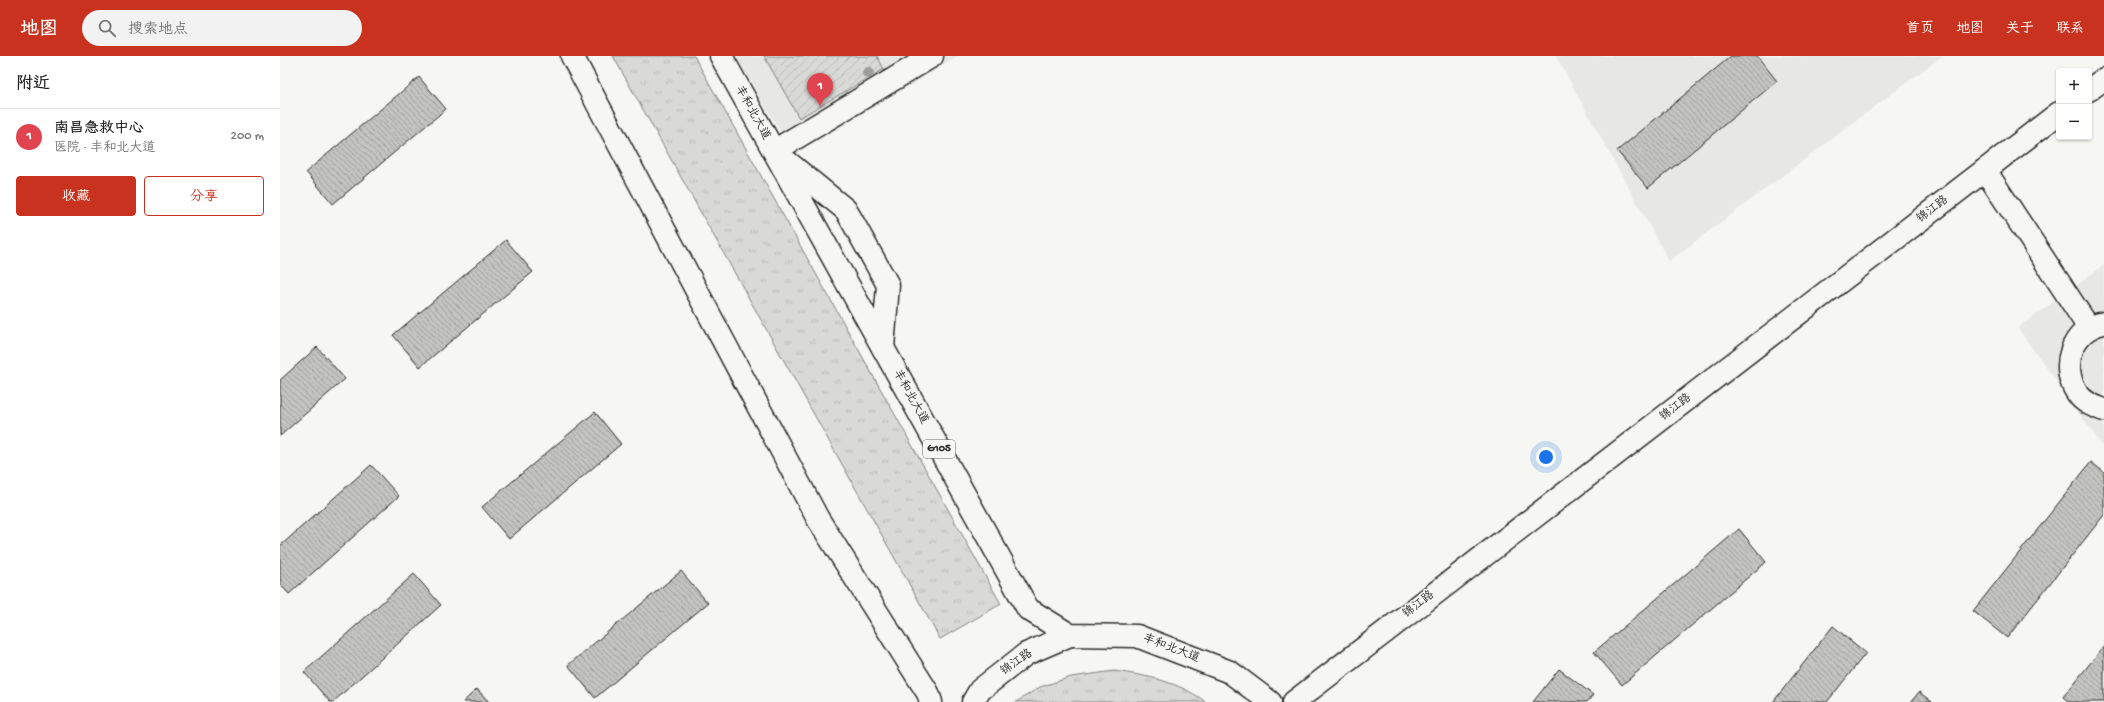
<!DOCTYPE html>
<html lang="zh">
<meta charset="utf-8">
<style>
:root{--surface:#fff;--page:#f2f2f2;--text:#222;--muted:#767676;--line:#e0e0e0;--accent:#c8321e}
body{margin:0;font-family:"Gochi Hand","LXGW WenKai TC",sans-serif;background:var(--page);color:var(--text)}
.controls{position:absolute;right:12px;top:12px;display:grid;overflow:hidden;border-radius:4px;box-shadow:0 1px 3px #0004}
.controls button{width:36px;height:36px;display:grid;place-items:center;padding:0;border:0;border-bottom:1px solid var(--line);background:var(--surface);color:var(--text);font:20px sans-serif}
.you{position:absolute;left:1266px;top:401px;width:14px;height:14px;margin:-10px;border:3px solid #fff;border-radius:50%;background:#1a73e8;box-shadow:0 0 0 6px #1a73e833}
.badge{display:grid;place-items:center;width:26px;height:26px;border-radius:50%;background:var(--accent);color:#fff;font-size:13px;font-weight:700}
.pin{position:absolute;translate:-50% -33px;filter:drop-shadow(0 1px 2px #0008)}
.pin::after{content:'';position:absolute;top:21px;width:14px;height:12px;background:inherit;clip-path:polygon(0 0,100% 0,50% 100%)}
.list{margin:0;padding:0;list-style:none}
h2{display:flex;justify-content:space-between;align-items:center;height:52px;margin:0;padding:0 16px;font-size:17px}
h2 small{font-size:13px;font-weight:400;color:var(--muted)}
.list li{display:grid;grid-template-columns:26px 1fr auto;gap:12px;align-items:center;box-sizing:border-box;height:56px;padding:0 16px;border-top:1px solid var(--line)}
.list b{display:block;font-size:15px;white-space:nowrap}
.list p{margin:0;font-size:13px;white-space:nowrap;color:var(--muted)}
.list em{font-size:13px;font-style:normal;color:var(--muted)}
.actions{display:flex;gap:8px;padding:12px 16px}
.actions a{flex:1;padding:9px 0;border:1px solid var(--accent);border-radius:4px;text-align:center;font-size:14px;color:var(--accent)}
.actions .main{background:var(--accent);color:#fff}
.icon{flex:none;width:22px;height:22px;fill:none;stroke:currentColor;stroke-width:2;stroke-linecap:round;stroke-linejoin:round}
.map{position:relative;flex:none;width:1824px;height:646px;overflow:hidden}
header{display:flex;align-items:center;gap:24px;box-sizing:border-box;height:56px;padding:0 20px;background:var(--accent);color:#fff}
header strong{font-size:19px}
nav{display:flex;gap:22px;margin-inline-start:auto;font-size:14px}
.search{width:280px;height:36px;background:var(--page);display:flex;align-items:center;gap:10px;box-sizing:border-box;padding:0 14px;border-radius:22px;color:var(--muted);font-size:15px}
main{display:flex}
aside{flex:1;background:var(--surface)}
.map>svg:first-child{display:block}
</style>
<header>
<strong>地图</strong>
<div class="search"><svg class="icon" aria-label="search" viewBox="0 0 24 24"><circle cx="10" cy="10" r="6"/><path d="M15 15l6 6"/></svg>搜索地点</div>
<nav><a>首页</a><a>地图</a><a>关于</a><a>联系</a></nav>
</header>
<main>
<aside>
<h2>附近<small></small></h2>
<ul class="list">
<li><span class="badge" style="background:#e0444e">1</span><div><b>南昌急救中心</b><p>医院 · 丰和北大道</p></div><em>200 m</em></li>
</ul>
<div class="actions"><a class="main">收藏</a><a>分享</a></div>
</aside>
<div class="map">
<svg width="1824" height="646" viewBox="0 0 1824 646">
<defs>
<pattern id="grass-tufts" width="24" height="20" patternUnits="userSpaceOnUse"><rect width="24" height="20" fill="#d9d9d5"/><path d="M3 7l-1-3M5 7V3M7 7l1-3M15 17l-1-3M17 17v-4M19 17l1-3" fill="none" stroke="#babab7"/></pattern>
<pattern id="garden-furrows" width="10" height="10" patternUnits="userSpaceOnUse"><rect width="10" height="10" fill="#d9d9d5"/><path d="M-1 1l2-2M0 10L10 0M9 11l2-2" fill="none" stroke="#babab7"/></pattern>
<pattern id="building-back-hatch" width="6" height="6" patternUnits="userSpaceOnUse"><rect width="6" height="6" fill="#c3c3c0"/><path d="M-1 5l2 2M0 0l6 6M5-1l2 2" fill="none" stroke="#9f9f9c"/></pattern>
</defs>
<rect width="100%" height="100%" fill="#f6f6f2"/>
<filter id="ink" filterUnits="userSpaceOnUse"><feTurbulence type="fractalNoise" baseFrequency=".025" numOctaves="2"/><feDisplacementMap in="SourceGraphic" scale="8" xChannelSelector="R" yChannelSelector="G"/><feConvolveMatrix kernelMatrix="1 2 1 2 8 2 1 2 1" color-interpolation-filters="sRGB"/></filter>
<g filter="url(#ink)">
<g fill="#e7e7e3">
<polygon points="455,0 679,0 514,99"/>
<polygon points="1276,0 1662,0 1389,205"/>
<polygon points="1824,209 1824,392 1738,272"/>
</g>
<g fill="url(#grass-tufts)" stroke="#828280">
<polygon points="333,0 414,0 721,548 660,583"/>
<path d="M834,615C869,620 897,625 926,646H736L760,631L791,621Z"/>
</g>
<polygon fill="url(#garden-furrows)" stroke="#828280" points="484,0 597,0 604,13 519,62"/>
<g fill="url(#building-back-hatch)" stroke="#2b2b2b">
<polygon points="1451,0 1477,0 1497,25 1368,132 1337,95"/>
<polygon points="139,21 166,53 53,148 26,116"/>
<polygon points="226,184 253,216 140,311 113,279"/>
<polygon points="37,291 65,323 0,380 0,324"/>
<polygon points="315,356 341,388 229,483 202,451"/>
<polygon points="1811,406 1824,416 1824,459 1727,582 1693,555"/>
<polygon points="91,409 119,440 9,538 0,528 0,490"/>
<polygon points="1459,473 1486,506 1342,629 1314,596"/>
<polygon points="401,515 428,547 315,642 288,609"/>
<polygon points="134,518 161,549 53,646 50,646 24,616"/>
<polygon points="1553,570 1586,597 1547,646 1493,646"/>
<polygon points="1824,590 1824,646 1789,646 1783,641"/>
<polygon points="1279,613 1313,639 1307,646 1253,646"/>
<polygon points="197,633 209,646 183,646"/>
<polygon points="1639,636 1652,646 1631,646"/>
</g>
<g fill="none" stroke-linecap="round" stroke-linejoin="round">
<g stroke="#2b2b2b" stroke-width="25">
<g id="minor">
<polyline points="1705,114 1809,272"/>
<path d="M1824,267C1791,273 1779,312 1798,338C1804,347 1814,350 1824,354"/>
<polyline points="603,292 608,229 566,154 494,95 652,0"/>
</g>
</g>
<g stroke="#2b2b2b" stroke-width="25">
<g id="major">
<polyline points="1809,34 1824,23"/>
<polyline points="1014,646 1779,57"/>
</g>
</g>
<g stroke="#2b2b2b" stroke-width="25">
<g id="highway">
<polyline points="292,0 538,463 648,637 651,646"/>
<polyline points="441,0 748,553 790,579 857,580 950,616 990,646"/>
<polyline points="693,646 700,634 746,598 790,579"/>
</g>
</g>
<use href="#minor" stroke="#f6f6f2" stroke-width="22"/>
<use href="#major" stroke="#f6f6f2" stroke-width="22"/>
<use href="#highway" stroke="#f6f6f2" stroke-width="22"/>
</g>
<circle fill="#9e9e9c" cx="588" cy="17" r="6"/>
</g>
<g text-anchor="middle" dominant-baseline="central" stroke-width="3" stroke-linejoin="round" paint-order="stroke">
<rect fill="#f6f6f2" stroke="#686867" stroke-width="1" x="643" y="384" width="32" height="18" rx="3"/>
<g font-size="11" font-weight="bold" fill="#2b2b2b">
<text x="659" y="393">G105</text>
</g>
<g font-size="12" fill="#2b2b2b" stroke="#f6f6f2">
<text transform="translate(472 57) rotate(61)">丰和北大道</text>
<text transform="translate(1653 154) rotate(-38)">锦江路</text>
<text transform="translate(630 341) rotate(61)">丰和北大道</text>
<text transform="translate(1396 352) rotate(-38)">锦江路</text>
<text transform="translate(1139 549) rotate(-38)">锦江路</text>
<text transform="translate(891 593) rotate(21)">丰和北大道</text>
<text transform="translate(737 607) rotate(-35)">锦江路</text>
</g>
</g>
</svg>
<div class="controls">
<button>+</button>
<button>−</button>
</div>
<div class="you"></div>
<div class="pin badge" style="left:540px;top:50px;background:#e0444e">1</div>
</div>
</main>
